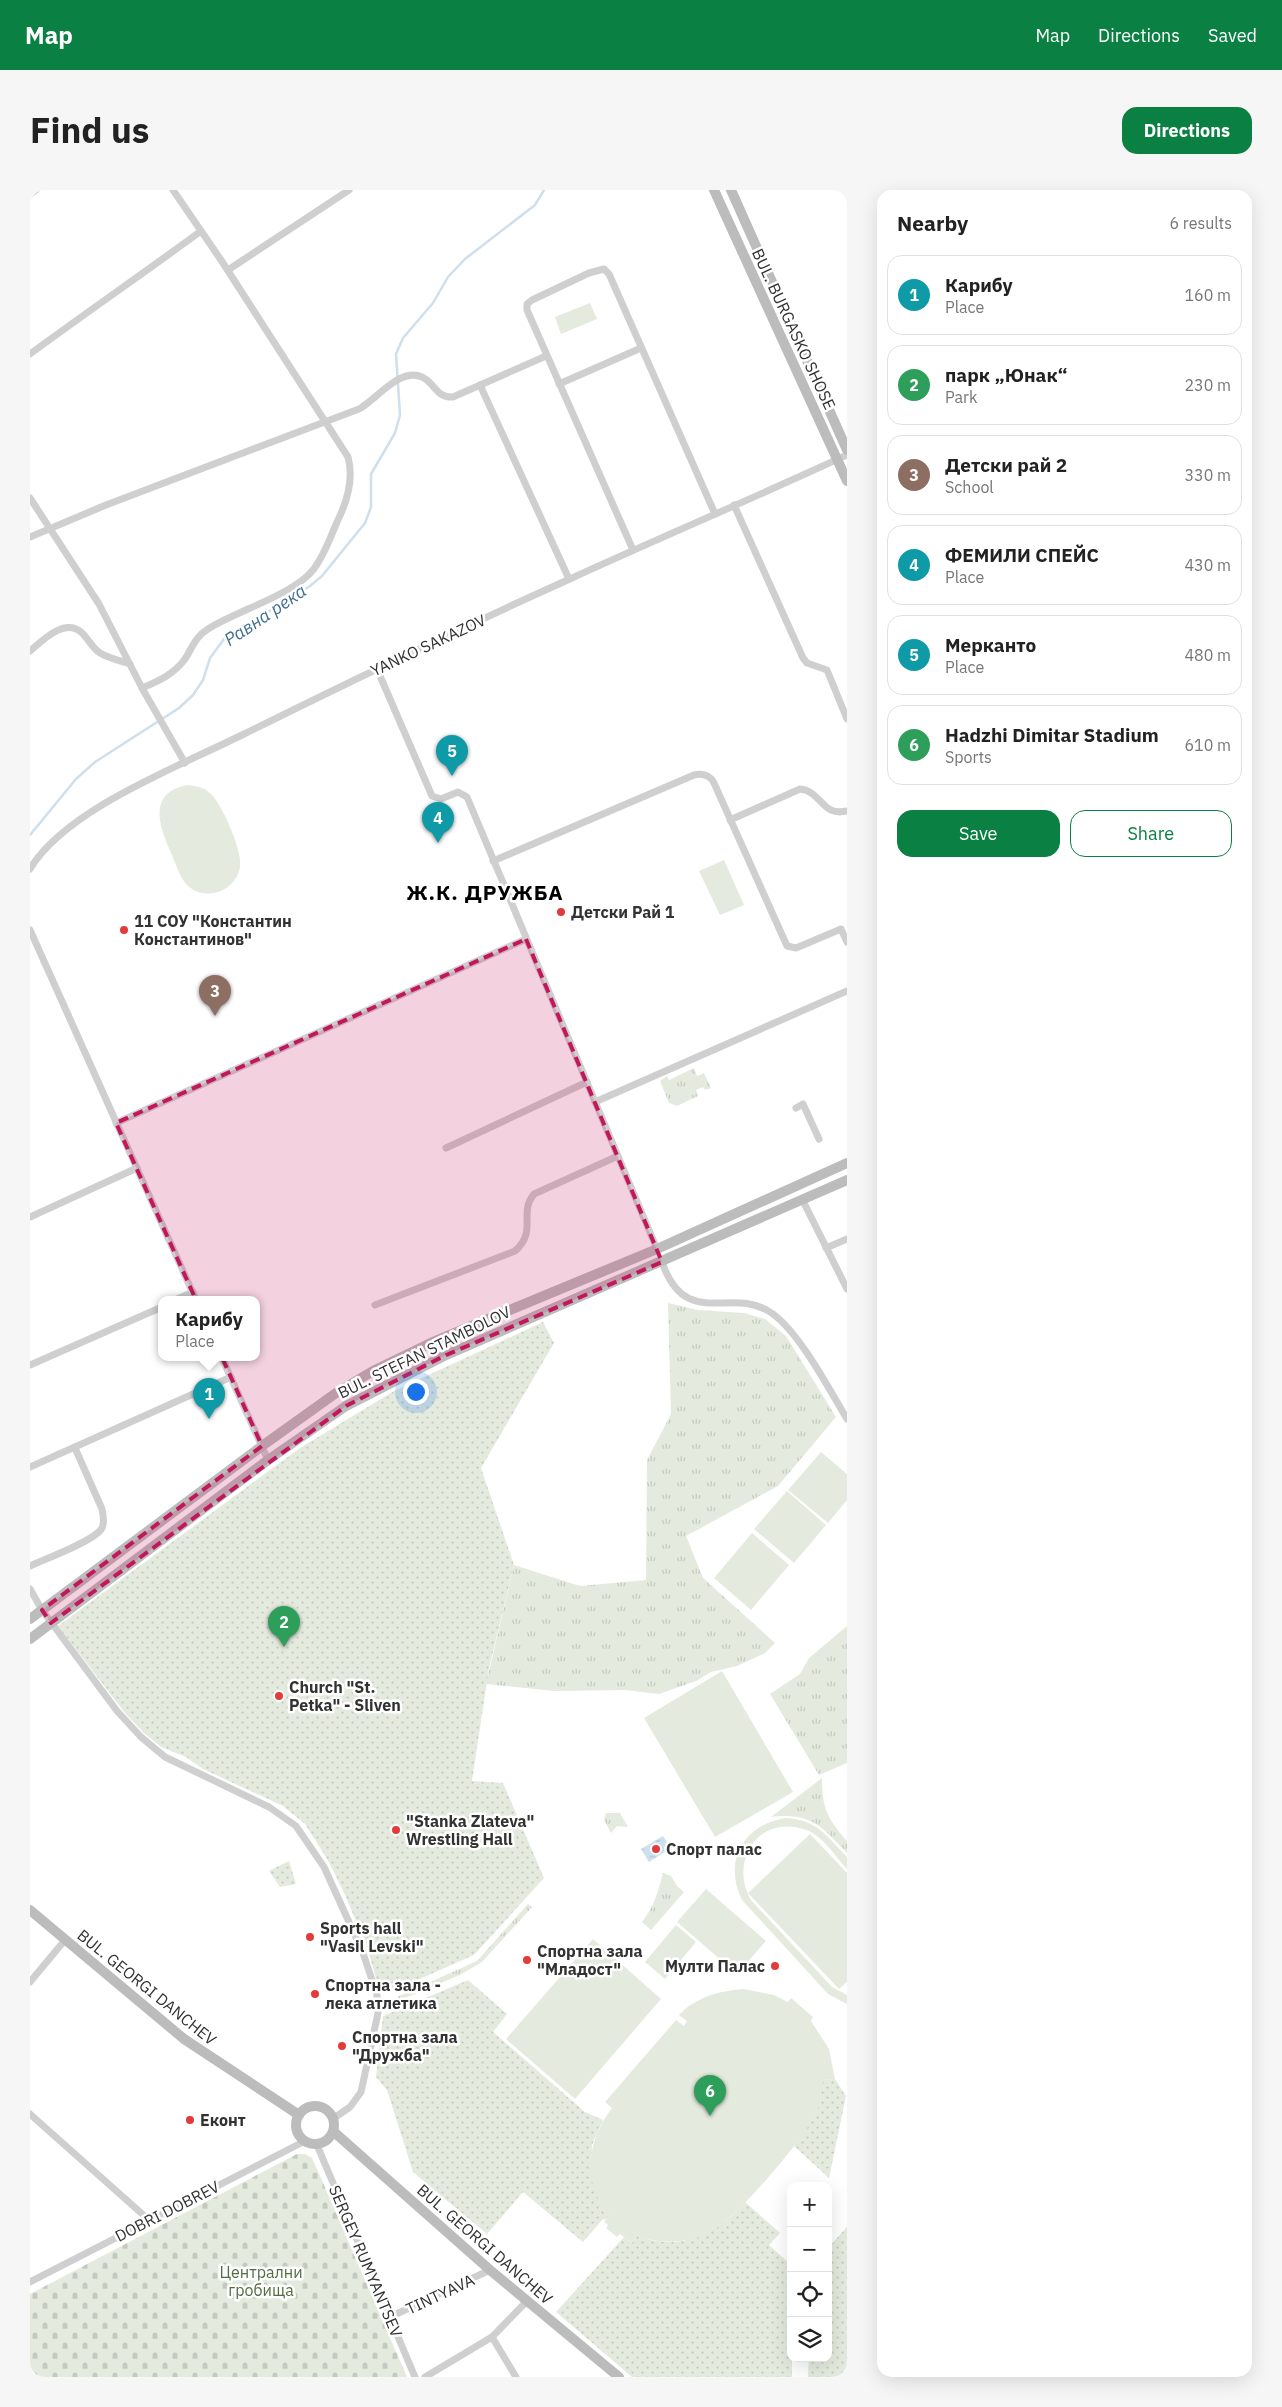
<!DOCTYPE html>
<meta charset="utf-8">
<style>
:root{--surface:#fff;--page:#f6f6f6;--text:#222;--muted:#767676;--line:#e0e0e0;--accent:#0b8043}
body{margin:0;font-family:"IBM Plex Sans",sans-serif;background:var(--page);color:var(--text)}
.controls{position:absolute;right:15px;bottom:15px;display:grid;overflow:hidden;border-radius:10px;box-shadow:0 5px 20px #0002}
.controls button{width:45px;height:45px;display:grid;place-items:center;padding:0;border:0;border-bottom:1px solid var(--line);background:var(--surface);color:var(--text);font:25px sans-serif}
.you{position:absolute;left:385px;top:1201px;width:18px;height:18px;margin:-12px;border:4px solid #fff;border-radius:50%;background:#1a73e8;box-shadow:0 0 0 8px #1a73e833}
.badge{display:grid;place-items:center;width:32px;height:32px;border-radius:50%;background:var(--accent);color:#fff;font-size:16px;font-weight:700}
.pin{position:absolute;translate:-50% -41px;filter:drop-shadow(0 1px 2px #0008)}
.pin::after{content:'';position:absolute;top:26px;width:18px;height:15px;background:inherit;clip-path:polygon(0 0,100% 0,50% 100%)}
.popup{position:absolute;left:128px;top:1106px;width:102px;height:65px;box-sizing:border-box;display:grid;place-content:center;border-radius:10px;background:var(--surface);filter:drop-shadow(0 1px 4px #0005);font-size:16px;white-space:nowrap;color:var(--muted)}
.popup b{font-size:19px;color:var(--text)}
.popup::after{content:'';position:absolute;left:50%;top:100%;margin-left:-10px;border:10px solid transparent;border-top-color:var(--surface)}
.list{margin:0;padding:0;list-style:none}
h2{display:flex;justify-content:space-between;align-items:center;height:65px;margin:0;padding:0 20px;font-size:21px}
h2 small{font-size:16px;font-weight:400;color:var(--muted)}
.list li{display:grid;grid-template-columns:32px 1fr auto;gap:15px;align-items:center;box-sizing:border-box;height:80px;margin:0 10px 10px;padding:0 10px;border:1px solid var(--line);border-radius:15px}
.list b{display:block;font-size:19px;white-space:nowrap}
.list p{margin:0;font-size:16px;white-space:nowrap;color:var(--muted)}
.list em{font-size:16px;font-style:normal;color:var(--muted)}
.actions{display:flex;gap:10px;padding:15px 20px}
.actions a{flex:1;padding:11px 0;border:1px solid var(--accent);border-radius:15px;text-align:center;font-size:18px;color:var(--accent)}
.actions .main{background:var(--accent);color:#fff}
.icon{flex:none;width:28px;height:28px;fill:none;stroke:currentColor;stroke-width:2;stroke-linecap:round;stroke-linejoin:round}
.map{position:relative;flex:none;width:817px;height:2187px;overflow:hidden;border-radius:15px}
header{display:flex;align-items:center;gap:30px;box-sizing:border-box;height:70px;padding:0 25px;background:var(--accent);color:#fff}
header strong{font-size:24px}
nav{display:flex;gap:28px;margin-inline-start:auto;font-size:18px}
.intro{display:flex;align-items:center;justify-content:space-between;box-sizing:border-box;height:120px;padding:0 30px}
h1{margin:0;font-size:35px}
.button{padding:12px 22px;border-radius:15px;background:var(--accent);color:#fff;font-size:18px;font-weight:700}
main{display:flex;gap:30px;padding:0 30px}
aside{flex:1;background:var(--surface);border-radius:15px;box-shadow:0 5px 20px #0002}
.map>svg:first-child{display:block}
</style>
<header>
<strong>Map</strong>
<nav><a>Map</a><a>Directions</a><a>Saved</a></nav>
</header>
<div class="intro"><h1>Find us</h1><a class="button">Directions</a></div>
<main>
<div class="map">
<svg width="817" height="2187" viewBox="0 0 817 2187">
<defs>
<pattern id="grass-tufts" width="24" height="20" patternUnits="userSpaceOnUse" patternTransform="scale(1.25)"><rect width="24" height="20" fill="#e4ebde"/><path d="M3 7l-1-3M5 7V3M7 7l1-3M15 17l-1-3M17 17v-4M19 17l1-3" fill="none" stroke="#c4cabf"/></pattern>
<pattern id="cemetery-stones" width="16" height="16" patternUnits="userSpaceOnUse" patternTransform="scale(1.25)"><rect width="16" height="16" fill="#e4ebde"/><path d="M2 7V4a2 2 0 0 1 4 0v3zM10 15v-3a2 2 0 0 1 4 0v3z" fill="#c4cabf"/></pattern>
<pattern id="park-dots" width="8" height="8" patternUnits="userSpaceOnUse" patternTransform="scale(1.25)"><rect width="8" height="8" fill="#e4ebde"/><path d="M2 2h.1M6 6h.1" fill="none" stroke="#c4cabf" stroke-width="1.8" stroke-linecap="round"/></pattern>
<pattern id="water-ripples" width="26" height="14" patternUnits="userSpaceOnUse" patternTransform="scale(1.25)"><rect width="26" height="14" fill="#cedfed"/><path d="M2 4q2-2 4 0t4 0M15 11q2-2 4 0t4 0" fill="none" stroke="#b1c0cc"/></pattern>
</defs>
<rect width="100%" height="100%" fill="#fff"/>
<g fill="url(#grass-tufts)">
<polygon points="664,878 667,886 674,883 681,898 675,900 673,897 666,900 668,906 647,916 639,913 630,891 637,886 639,890"/>
<polygon points="638,1113 668,1120 714,1123 735,1129 756,1146 806,1227 748,1296 656,1346 673,1388 745,1453 735,1463 707,1476 681,1482 666,1491 629,1504 595,1500 524,1501 456,1494 484,1375 550,1396 616,1390 617,1270 641,1224"/>
<polygon points="817,1436 817,1573 789,1585 740,1504 770,1484 779,1468"/>
<path d="M792,1588C792,1618 797,1628 817,1651V1663C791,1636 781,1622 741,1627Z"/>
<polygon points="576,1623 590,1623 598,1637 587,1636 581,1643 574,1630"/>
<path d="M633,1683L641,1686L647,1696L654,1702L621,1740L612,1732C624,1717 628,1702 633,1683Z"/>
<polygon points="498,1714 502,1717 452,1772 430,1785 368,1811 367,1807 447,1771"/>
</g>
<polygon fill="url(#cemetery-stones)" points="267,1964 275,1964 282,1968 287,1979 377,2187 0,2187 0,2104"/>
<g fill="url(#park-dots)">
<polygon points="513,1132 524,1153 451,1278 484,1375 459,1478 442,1591 473,1593 514,1688 444,1765 358,1803 349,1799 337,1757 315,1705 299,1672 275,1634 253,1616 173,1579 156,1567 131,1557 114,1543 95,1523 28,1436 270,1258 364,1201"/>
<polygon points="259,1671 266,1694 250,1697 239,1681"/>
<polygon points="438,1790 477,1824 463,1842 555,1922 573,1930 562,1955 561,1981 579,2025 575,2030 573,2029 553,2052 493,2002 457,2044 383,1982 357,1900 346,1887 353,1826"/>
<polygon points="805,1889 816,1906 799,1988 764,1956 786,1923 793,1890"/>
<path d="M715,2012L750,2043L739,2055L761,2075L762,2187H602L526,2122L594,2047L602,2053L607,2046C651,2061 686,2046 715,2012Z"/>
<polygon points="817,2037 817,2187 778,2187 779,2168 798,2168 798,2058"/>
</g>
<g fill="#e4ebde">
<polygon points="560,113 567,129 531,144 525,127"/>
<path d="M157,595C166,596 174,597 181,604C192,614 213,662 210,677C206,701 176,712 158,696C150,688 146,675 142,665C131,639 115,604 157,595Z"/>
<polygon points="694,670 714,715 690,725 669,681"/>
<polygon points="791,1262 817,1284 817,1310 798,1333 758,1300"/>
<polygon points="757,1301 796,1335 764,1373 724,1339"/>
<polygon points="722,1343 759,1375 721,1420 684,1388"/>
<polygon points="692,1481 763,1602 685,1647 614,1528"/>
<path d="M756,1628C787,1630 796,1645 817,1667V1679C805,1666 792,1645 776,1640C730,1623 698,1670 721,1710L802,1797L817,1805V1814L798,1804L712,1710C693,1672 713,1634 756,1628Z"/>
<polygon points="780,1644 817,1683 817,1792 809,1799 718,1703"/>
<polygon points="676,1699 736,1751 707,1784 647,1732"/>
<polygon points="646,1735 666,1752 635,1789 615,1772"/>
<polygon points="563,1749 631,1809 545,1909 476,1849"/>
<path d="M713,1799L744,1805L758,1812L761,1808L783,1827L781,1831L799,1859L805,1889L793,1890C792,1901 791,1913 786,1923C775,1948 705,2030 681,2042C658,2054 631,2054 607,2046L602,2053L590,2044L587,2047L576,2038L578,2035L574,2032L579,2025C551,1992 557,1951 582,1918L575,1912L646,1830L654,1836L657,1831L649,1825C666,1807 689,1801 713,1799Z"/>
</g>
<polygon fill="url(#water-ripples)" points="633,1646 641,1658 619,1672 611,1659"/>
<g fill="none" stroke-linecap="round" stroke-linejoin="round">
<polyline stroke="#cedfed" stroke-width="2.5" points="0,645 46,589 65,572 149,518 163,505 173,490 180,468 194,449 280,396 292,386 335,333 341,317 341,284 365,243 370,225 366,164 373,148 403,113 418,87 435,69 505,15 514,0"/>
<g stroke="#cfcfcf" stroke-width="7">
<polyline points="0,4 6,0"/>
<polyline points="198,80 319,0"/>
<path d="M0,164C57,122 114,83 171,41"/>
<polyline points="529,194 611,158"/>
<polyline points="450,195 539,389"/>
<polyline points="0,308 69,414 112,498 155,573"/>
<polyline points="704,315 773,468 777,473 797,480 817,529"/>
<path d="M0,347L76,315L329,219C347,209 370,177 392,187C405,193 406,208 423,207L516,166"/>
<polyline points="603,360 497,120 497,114 502,110 559,83 574,79 579,84 685,324"/>
<path d="M0,461C13,450 34,428 51,442C58,448 62,458 70,463C78,468 91,471 100,474"/>
<polyline points="347,479 402,606 411,609 428,602 437,607 627,1059"/>
<path d="M112,498C129,491 144,484 155,469C162,458 166,446 178,439C206,421 263,405 283,380C294,366 300,348 307,332C317,312 324,289 318,267L191,70L143,0"/>
<path d="M700,630L770,599C792,601 791,627 817,621"/>
<path d="M463,671L664,585C673,583 680,585 684,593L757,756L766,758L811,739L817,752"/>
<path d="M0,679C36,619 150,576 212,545C321,491 431,438 542,388C634,346 726,307 817,265"/>
<polyline points="0,740 166,1110"/>
<polyline points="565,912 817,801"/>
<polyline points="766,918 773,914 789,949"/>
<polyline points="86,933 496,749"/>
<polyline points="416,958 557,892"/>
<polyline points="772,1009 817,1099"/>
<polyline points="0,1027 107,978"/>
<polyline points="796,1058 817,1049"/>
<path d="M632,1072C656,1142 702,1094 743,1124C771,1145 799,1199 817,1229"/>
<polyline points="145,1110 163,1102"/>
<path d="M345,1115L485,1061C508,1041 488,1023 504,1004L588,966"/>
<polyline points="192,1168 238,1270"/>
<polyline points="0,1175 132,1117"/>
<polyline points="0,1277 201,1187"/>
<path d="M0,1376C15,1369 65,1351 72,1338C75,1331 73,1325 72,1319L45,1258"/>
<polyline points="0,1399 12,1420 87,1521 111,1547 135,1567 239,1617 266,1636 294,1677 333,1763 347,1805 348,1823 331,1902 320,1917 304,1928"/>
<polyline points="0,1792 35,1750"/>
<polyline points="0,1924 119,2030"/>
<polyline points="287,1955 385,2187"/>
<polyline points="0,2092 275,1951"/>
<polyline points="360,2127 460,2080"/>
<polyline points="462,2147 486,2187"/>
<polyline points="395,2187 462,2147 497,2111"/>
</g>
<g stroke="#bcbcbc" stroke-width="10">
<polyline points="684,0 817,291"/>
<polyline points="701,0 817,260"/>
<polyline points="0,1429 232,1256 306,1203 343,1181 405,1151 627,1059 817,973"/>
<polyline points="0,1449 238,1270 316,1216 414,1166 817,990"/>
<polyline points="0,1720 154,1849 269,1925"/>
<circle cx="285" cy="1935" r="19"/>
<polyline points="304,1942 460,2080 589,2187"/>
</g>
</g>
<path fill="#c2185b" fill-opacity="0.2" stroke="#c2185b" stroke-width="4" stroke-dasharray="10 6" stroke-linejoin="round" d="M496,749L632,1072L414,1166L316,1216L21,1433L12,1420L232,1256L86,933Z"/>
<g fill="#e23b3b" stroke="#fff" stroke-width="2">
<circle cx="531" cy="722" r="5"/>
<circle cx="94" cy="740" r="5"/>
<circle cx="249" cy="1506" r="5"/>
<circle cx="366" cy="1640" r="5"/>
<circle cx="626" cy="1659" r="5"/>
<circle cx="280" cy="1747" r="5"/>
<circle cx="497" cy="1770" r="5"/>
<circle cx="745" cy="1776" r="5"/>
<circle cx="285" cy="1804" r="5"/>
<circle cx="312" cy="1856" r="5"/>
<circle cx="160" cy="1930" r="5"/>
</g>
<g text-anchor="middle" dominant-baseline="central" stroke-width="5" stroke-linejoin="round" paint-order="stroke">
<g font-size="16" fill="#323232" stroke="#fff">
<text transform="translate(764 139) rotate(65)">BUL. BURGASKO SHOSE</text>
<text transform="translate(398 455) rotate(-25)">YANKO SAKAZOV</text>
<text transform="translate(394 1162) rotate(-26)">BUL. STEFAN STAMBOLOV</text>
<text transform="translate(117 1797) rotate(39)">BUL. GEORGI DANCHEV</text>
<text transform="translate(137 2021) rotate(-27)">DOBRI DOBREV</text>
<text transform="translate(455 2054) rotate(41)">BUL. GEORGI DANCHEV</text>
<text transform="translate(336 2071) rotate(67)">SERGEY RUMYANTSEV</text>
<text transform="translate(410 2104) rotate(-25)">TINTYAVA</text>
</g>
<g font-size="16" font-weight="bold" fill="#323232" stroke="#fff" text-anchor="start">
<text x="541" y="722">Детски Рай 1</text>
<text x="104" y="731">11 СОУ "Константин<tspan x="104" dy="18">Константинов"</tspan></text>
<text x="259" y="1497">Church "St.<tspan x="259" dy="18">Petka" - Sliven</tspan></text>
<text x="376" y="1631">"Stanka Zlateva"<tspan x="376" dy="18">Wrestling Hall</tspan></text>
<text x="636" y="1659">Спорт палас</text>
<text x="290" y="1738">Sports hall<tspan x="290" dy="18">"Vasil Levski"</tspan></text>
<text x="507" y="1761">Спортна зала<tspan x="507" dy="18">"Младост"</tspan></text>
<text x="735" y="1776" text-anchor="end">Мулти Палас</text>
<text x="295" y="1795">Спортна зала -<tspan x="295" dy="18">лека атлетика</tspan></text>
<text x="322" y="1847">Спортна зала<tspan x="322" dy="18">"Дружба"</tspan></text>
<text x="170" y="1930">Еконт</text>
</g>
<g font-size="16" fill="#526e3f" stroke="#fff">
<text x="231" y="2082">Централни<tspan x="231" dy="18">гробища</tspan></text>
</g>
<g font-size="18" font-style="italic" fill="#406e94" stroke="#fff">
<text transform="translate(235 425) rotate(-34)">Равна река</text>
</g>
<g font-size="21" font-weight="bold" letter-spacing="1" fill="#000" stroke="#fff">
<text x="455" y="702">Ж.К. ДРУЖБА</text>
</g>
</g>
</svg>
<div class="controls">
<button>+</button>
<button>−</button>
<button><svg class="icon" aria-label="locate" viewBox="0 0 24 24"><circle cx="12" cy="12" r="6"/><path d="M12 2v4M12 18v4M2 12h4M18 12h4"/></svg></button>
<button><svg class="icon" aria-label="layers" viewBox="0 0 24 24"><path d="M12 4l9 5-9 5-9-5zM3 14l9 5 9-5"/></svg></button>
</div>
<div class="you"></div>
<div class="pin badge" style="left:179px;top:1229px;background:#0f9aa8">1</div>
<div class="popup"><b>Карибу</b>Place</div>
<div class="pin badge" style="left:254px;top:1457px;background:#2e9e5b">2</div>
<div class="pin badge" style="left:185px;top:826px;background:#8d6e63">3</div>
<div class="pin badge" style="left:408px;top:653px;background:#0f9aa8">4</div>
<div class="pin badge" style="left:422px;top:586px;background:#0f9aa8">5</div>
<div class="pin badge" style="left:680px;top:1926px;background:#2e9e5b">6</div>
</div>
<aside>
<h2>Nearby<small>6 results</small></h2>
<ul class="list">
<li><span class="badge" style="background:#0f9aa8">1</span><div><b>Карибу</b><p>Place</p></div><em>160 m</em></li>
<li><span class="badge" style="background:#2e9e5b">2</span><div><b>парк „Юнак“</b><p>Park</p></div><em>230 m</em></li>
<li><span class="badge" style="background:#8d6e63">3</span><div><b>Детски рай 2</b><p>School</p></div><em>330 m</em></li>
<li><span class="badge" style="background:#0f9aa8">4</span><div><b>ФЕМИЛИ СПЕЙС</b><p>Place</p></div><em>430 m</em></li>
<li><span class="badge" style="background:#0f9aa8">5</span><div><b>Мерканто</b><p>Place</p></div><em>480 m</em></li>
<li><span class="badge" style="background:#2e9e5b">6</span><div><b>Hadzhi Dimitar Stadium</b><p>Sports</p></div><em>610 m</em></li>
</ul>
<div class="actions"><a class="main">Save</a><a>Share</a></div>
</aside>
</main>
